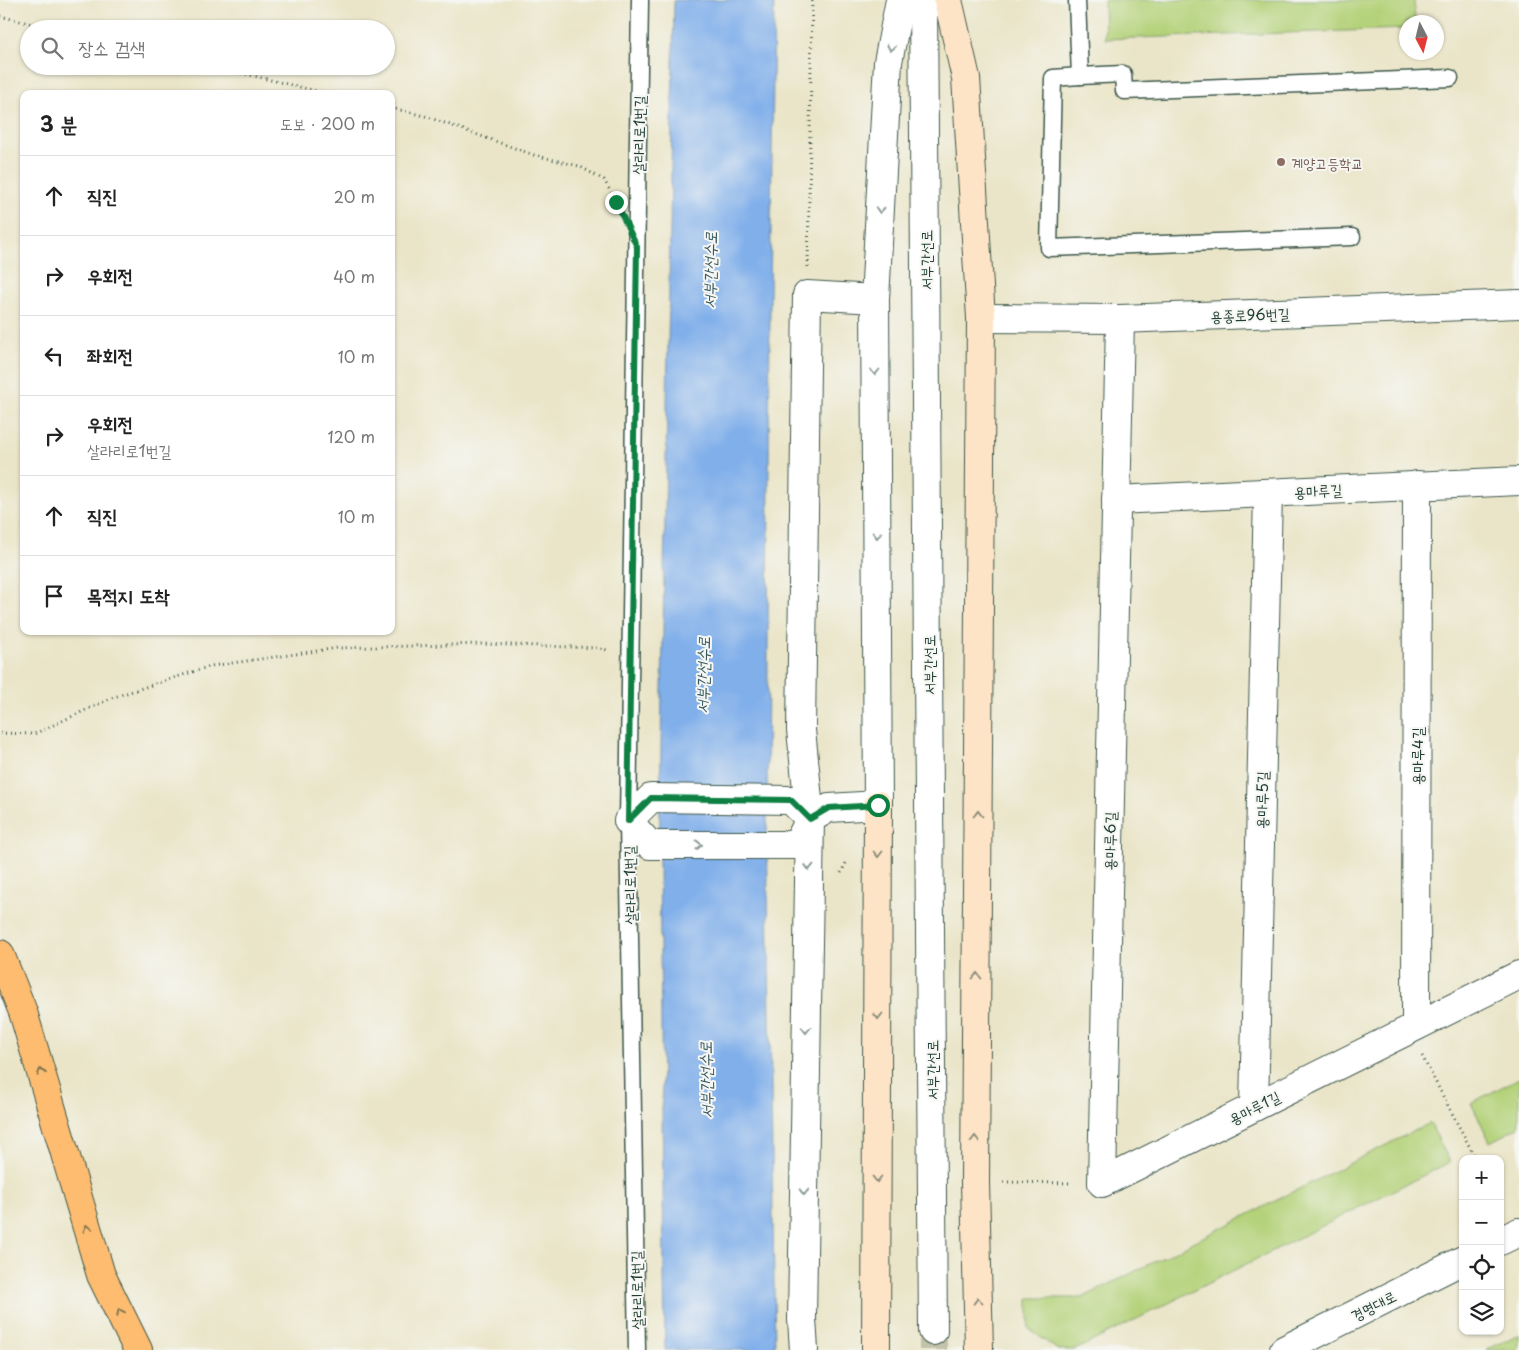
<!DOCTYPE html>
<html lang="ko">
<meta charset="utf-8">
<style>
:root{--surface:#fff;--page:#f6f6f6;--text:#222;--muted:#767676;--line:#e0e0e0}
body{margin:0;font-family:"Playpen Sans","Poor Story",sans-serif;background:var(--page);color:var(--text)}
.controls{position:absolute;right:15px;bottom:15px;display:grid;overflow:hidden;border-radius:10px;box-shadow:0 1px 4px #0004}
.controls button{width:45px;height:45px;display:grid;place-items:center;padding:0;border:0;border-bottom:1px solid var(--line);background:var(--surface);color:var(--text);font:25px sans-serif}
.compass{position:absolute;left:1399px;top:15px;width:45px;height:45px;border-radius:50%;background:var(--surface);box-shadow:0 1px 4px #0004;rotate:173deg}
.stop{position:absolute;width:15px;height:15px;margin:-11px;border:4px solid #0b8043;border-radius:50%;background:#fff}
.stop.end{background:#0b8043;border-color:#fff;box-shadow:0 1px 5px #0008}
.list{margin:0;padding:0;list-style:none}
h2{display:flex;justify-content:space-between;align-items:center;height:65px;margin:0;padding:0 20px;font-size:21px}
h2 small{font-size:16px;font-weight:400;color:var(--muted)}
.list li{display:grid;grid-template-columns:32px 1fr auto;gap:15px;align-items:center;box-sizing:border-box;height:80px;padding:0 20px;border-top:1px solid var(--line)}
.list b{display:block;font-size:19px;white-space:nowrap}
.list p{margin:0;font-size:16px;white-space:nowrap;color:var(--muted)}
.list em{font-size:16px;font-style:normal;color:var(--muted)}
.icon{flex:none;width:28px;height:28px;fill:none;stroke:currentColor;stroke-width:2;stroke-linecap:round;stroke-linejoin:round}
.map{position:relative;flex:none;width:1519px;height:1350px;overflow:hidden}
.search{position:absolute;background:var(--surface);box-shadow:0 1px 4px #0004;left:20px;top:20px;width:375px;height:55px;display:flex;align-items:center;gap:12px;box-sizing:border-box;padding:0 18px;border-radius:28px;color:var(--muted);font-size:19px}
.panel{position:absolute;background:var(--surface);box-shadow:0 1px 4px #0004;left:20px;top:90px;width:375px;height:545px;border-radius:10px}
.map>svg:first-child{display:block}
</style>
<div class="map">
<svg width="1519" height="1350" viewBox="0 0 1519 1350">
<rect width="100%" height="100%" fill="#f6f6f2"/>
<filter id="ink" filterUnits="userSpaceOnUse"><feTurbulence type="fractalNoise" baseFrequency=".02" numOctaves="2"/><feDisplacementMap in="SourceGraphic" scale="10" xChannelSelector="R" yChannelSelector="G"/><feConvolveMatrix kernelMatrix="1 2 1 2 8 2 1 2 1" color-interpolation-filters="sRGB"/></filter>
<filter id="wash" filterUnits="userSpaceOnUse"><feTurbulence type="fractalNoise" baseFrequency=".0096" numOctaves="4" result="noise"/><feDisplacementMap in="SourceGraphic" scale="20" xChannelSelector="R" yChannelSelector="G"/><feGaussianBlur stdDeviation="1.12" result="paint"/><feColorMatrix in="noise" values="0 0 0 0 0 0 0 0 0 0 0 0 0 0 0 0 0 1.4 0 .05"/><feComposite in="paint" operator="in"/></filter>
<g filter="url(#wash)">
<rect width="100%" height="100%" fill="#eae5c8"/>
<g fill="#b4d279" stroke="#6a8856">
<polygon points="1104,0 1414,0 1415,22 1406,22 1406,29 1105,39"/>
<polygon points="1519,1078 1519,1127 1490,1142 1471,1103"/>
<polygon points="1430,1123 1450,1162 1075,1350 1058,1350 1029,1329 1029,1298 1082,1298"/>
<polygon points="1519,1334 1519,1350 1486,1350"/>
</g>
<polygon fill="#80afea" stroke="#50768f" points="674,0 774,0 770,304 767,819 775,1350 665,1350 659,862"/>
</g>
<g filter="url(#ink)">
<g fill="none" stroke-linecap="round" stroke-linejoin="round">
<polyline stroke="#c1c3aa" stroke-width="28" stroke-dasharray="28 14" stroke-linecap="butt" points="933,1350 933,1331"/>
<g stroke="#3d564a" stroke-width="19">
<g id="service">
<polyline points="1077,0 1080,76 1123,74 1124,91 1450,78"/>
<polyline points="1080,76 1053,78 1049,248 1352,237"/>
<polyline points="637,1350 628,821 640,0"/>
</g>
</g>
<g stroke="#3d564a" stroke-width="30">
<g id="minor">
<polyline points="981,318 1120,319 1519,304"/>
<polyline points="1120,319 1102,1183 1519,975"/>
<polyline points="1116,500 1519,481"/>
<polyline points="810,819 791,800 651,798 628,821 650,845 797,845 810,819 829,808 878,805"/>
<polyline points="1416,1026 1417,485"/>
<polyline points="1254,1107 1268,493"/>
<polyline points="804,1350 802,1319 810,819 801,730 807,295 875,299"/>
</g>
</g>
<g stroke="#3d564a" stroke-width="30">
<g id="tertiary">
<polyline points="923,0 933,1331"/>
<polyline points="878,805 875,299 888,62 900,0"/>
<polyline points="1500,1241 1519,1232"/>
<polyline points="1284,1350 1463,1260"/>
</g>
</g>
<g stroke="#3d564a" stroke-width="30">
<g id="secondary">
<polyline points="948,0 966,78 981,318 975,1182 979,1350"/>
<polyline points="876,1350 878,805"/>
</g>
</g>
<g stroke="#3d564a" stroke-width="30">
<polyline id="motorway" points="0,954 23,1012 101,1275 138,1350"/>
</g>
<g stroke="#3d564a" stroke-width="3" stroke-dasharray="1 4" stroke-linecap="butt">
<polyline points="0,16 52,29"/>
<polyline points="212,66 329,94"/>
<polyline points="391,108 425,116 534,155 579,166 604,180 612,194"/>
<polyline points="808,267 812,0"/>
<polyline points="0,733 34,734 114,697 211,666 338,648 483,644 600,648 607,650"/>
<polyline points="841,873 847,861"/>
<polyline points="1422,1056 1476,1159"/>
<polyline points="1003,1182 1072,1183"/>
</g>
<use href="#service" stroke="#fff" stroke-width="16"/>
<use href="#minor" stroke="#fff" stroke-width="28"/>
<use href="#tertiary" stroke="#fff" stroke-width="28"/>
<use href="#secondary" stroke="#fee4c6" stroke-width="28"/>
<use href="#motorway" stroke="#fdbc70" stroke-width="28"/>
</g>
<defs><path id="oneway-chevron" d="M-2-3.5L2.5 0L-2 3.5" fill="none" stroke-width="1.6" stroke-linecap="round" stroke-linejoin="round" transform="scale(1.25)"/></defs>
<g stroke="#8f9e9a">
<use href="#oneway-chevron" transform="translate(891 48) rotate(101)"/>
<use href="#oneway-chevron" transform="translate(880 210) rotate(93)"/>
<use href="#oneway-chevron" transform="translate(875 372) rotate(90)"/>
<use href="#oneway-chevron" transform="translate(877 535) rotate(90)"/>
<use href="#oneway-chevron" transform="translate(699 845)"/>
<use href="#oneway-chevron" transform="translate(809 867) rotate(91)"/>
<use href="#oneway-chevron" transform="translate(806 1030) rotate(91)"/>
<use href="#oneway-chevron" transform="translate(804 1192) rotate(91)"/>
</g>
<g stroke="#8e907d">
<use href="#oneway-chevron" transform="translate(978 814) rotate(-90)"/>
<use href="#oneway-chevron" transform="translate(878 854) rotate(90)"/>
<use href="#oneway-chevron" transform="translate(977 976) rotate(-90)"/>
<use href="#oneway-chevron" transform="translate(878 1016) rotate(90)"/>
<use href="#oneway-chevron" transform="translate(975 1139) rotate(-90)"/>
<use href="#oneway-chevron" transform="translate(877 1179) rotate(90)"/>
<use href="#oneway-chevron" transform="translate(978 1301) rotate(-91)"/>
</g>
<g stroke="#83764f">
<use href="#oneway-chevron" transform="translate(41 1072) rotate(-107)"/>
<use href="#oneway-chevron" transform="translate(87 1228) rotate(-106)"/>
<use href="#oneway-chevron" transform="translate(120 1312) rotate(-116)"/>
</g>
</g>
<g fill="none" stroke-linecap="round" stroke-linejoin="round" filter="url(#ink)">
<polyline stroke="#0b8043" stroke-width="6" points="616,202 637,247 628,821 651,798 791,800 810,819 829,808 878,805"/>
</g>
<circle fill="#8d6e63" stroke="#f6f6f2" stroke-width="2" cx="1281" cy="162" r="5"/>
<g text-anchor="middle" dominant-baseline="central" stroke-width="4" stroke-linejoin="round" paint-order="stroke">
<g font-size="15" fill="#1f3d34" stroke="#f6f6f2">
<text transform="translate(638 135) rotate(-89)">살라리로1번길</text>
<text transform="translate(925 260) rotate(-90)">서부간선로</text>
<text transform="translate(1250 314) rotate(-2)">용종로96번길</text>
<text transform="translate(1318 490) rotate(-3)">용마루길</text>
<text transform="translate(928 665) rotate(-90)">서부간선로</text>
<text transform="translate(1416 756) rotate(-90)">용마루4길</text>
<text transform="translate(1261 800) rotate(-89)">용마루5길</text>
<text transform="translate(1109 841) rotate(-89)">용마루6길</text>
<text transform="translate(629 885) rotate(-91)">살라리로1번길</text>
<text transform="translate(931 1070) rotate(-90)">서부간선로</text>
<text transform="translate(1254 1107) rotate(-27)">용마루1길</text>
<text transform="translate(636 1290) rotate(-91)">살라리로1번길</text>
<text transform="translate(1373 1305) rotate(-27)">경명대로</text>
</g>
<g font-size="15" fill="#785e54" stroke="#f6f6f2" text-anchor="start">
<text x="1291" y="162">계양고등학교</text>
</g>
<g font-size="16" font-style="italic" fill="#375a62" stroke="#f6f6f2">
<text transform="translate(709 270) rotate(-89)">서부간선수로</text>
<text transform="translate(702 675) rotate(-89)">서부간선수로</text>
<text transform="translate(705 1080) rotate(-91)">서부간선수로</text>
</g>
</g>
</svg>
<div class="controls">
<button>+</button>
<button>−</button>
<button><svg class="icon" aria-label="locate" viewBox="0 0 24 24"><circle cx="12" cy="12" r="6"/><path d="M12 2v4M12 18v4M2 12h4M18 12h4"/></svg></button>
<button><svg class="icon" aria-label="layers" viewBox="0 0 24 24"><path d="M12 4l9 5-9 5-9-5zM3 14l9 5 9-5"/></svg></button>
</div>
<svg class="compass" viewBox="-18 -18 36 36"><path d="M0-13l5 13h-10z" fill="#e53935"/><path d="M0 13l5-13h-10z" fill="#767676"/></svg>
<div class="stop" style="left:878px;top:805px"></div>
<div class="stop end" style="left:616px;top:202px"></div>
<div class="search"><svg class="icon" aria-label="search" viewBox="0 0 24 24"><circle cx="10" cy="10" r="6"/><path d="M15 15l6 6"/></svg>장소 검색</div>
<section class="panel">
<h2>3 분<small>도보 · 200 m</small></h2>
<ul class="list">
<li><svg class="icon" aria-label="ahead" viewBox="0 0 24 24"><path d="M12 20V5M6 11l6-6 6 6"/></svg><div><b>직진</b></div><em>20 m</em></li>
<li><svg class="icon" aria-label="right" viewBox="0 0 24 24"><path d="M7 20v-9h11M14 6l5 5-5 5"/></svg><div><b>우회전</b></div><em>40 m</em></li>
<li><svg class="icon" aria-label="left" viewBox="0 0 24 24"><path d="M17 20v-9H6M10 6l-5 5 5 5"/></svg><div><b>좌회전</b></div><em>10 m</em></li>
<li><svg class="icon" aria-label="right" viewBox="0 0 24 24"><path d="M7 20v-9h11M14 6l5 5-5 5"/></svg><div><b>우회전</b><p>살라리로1번길</p></div><em>120 m</em></li>
<li><svg class="icon" aria-label="ahead" viewBox="0 0 24 24"><path d="M12 20V5M6 11l6-6 6 6"/></svg><div><b>직진</b></div><em>10 m</em></li>
<li><svg class="icon" aria-label="arrive" viewBox="0 0 24 24"><path d="M6 21V4h12l-3 4 3 4H6"/></svg><div><b>목적지 도착</b></div></li>
</ul>
</section>
</div>
